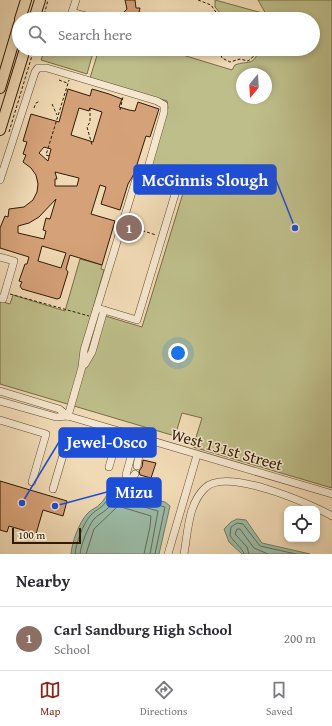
<!DOCTYPE html>
<style>
:root{--surface:#fff;--page:#f7f7f7;--text:#2b2b33;--muted:#7c7c81;--line:#e1e1e2;--accent:#8f2418}
body{margin:0;font-family:"Gentium Book Plus",serif;background:var(--page);color:var(--text)}
.controls{position:absolute;right:12px;bottom:12px;display:grid;overflow:hidden;border-radius:8px;box-shadow:0 2px 6px #0003}
.controls button{width:36px;height:36px;display:grid;place-items:center;padding:0;border:0;border-bottom:1px solid var(--line);background:var(--surface);color:var(--text);font:20px sans-serif}
.compass{position:absolute;left:236px;top:68px;width:36px;height:36px;border-radius:50%;background:var(--surface);box-shadow:0 2px 6px #0003;rotate:198deg}
.scale{position:absolute;left:12px;bottom:10px;width:69px;box-sizing:border-box;padding-left:4px;border:2px solid #321a00;border-top:0;font-size:11px;line-height:14px;white-space:nowrap;color:#321a00;-webkit-text-stroke:3px #f5e7cf;paint-order:stroke}
.you{position:absolute;left:178px;top:353px;width:14px;height:14px;margin:-10px;border:3px solid #fff;border-radius:50%;background:#1a73e8;box-shadow:0 0 0 6px #1a73e833}
.badge{display:grid;place-items:center;width:26px;height:26px;border-radius:50%;background:var(--accent);color:#fff;font-size:13px;font-weight:700}
.pin{position:absolute;translate:-50% -50%;border:2px solid #fff;box-shadow:0 1px 4px #0006}
.list{margin:0;padding:0;list-style:none}
h2{display:flex;justify-content:space-between;align-items:center;height:52px;margin:0;padding:0 16px;font-size:17px}
h2 small{font-size:13px;font-weight:400;color:var(--muted)}
.list li{display:grid;grid-template-columns:26px 1fr auto;gap:12px;align-items:center;box-sizing:border-box;height:64px;padding:0 16px;border-top:1px solid var(--line)}
.list b{display:block;font-size:15px;white-space:nowrap}
.list p{margin:0;font-size:13px;white-space:nowrap;color:var(--muted)}
.list em{font-size:13px;font-style:normal;color:var(--muted)}
.icon{flex:none;width:22px;height:22px;fill:none;stroke:currentColor;stroke-width:2;stroke-linecap:round;stroke-linejoin:round}
.map{position:relative;flex:none;width:332px;height:554px;overflow:hidden}
.search{position:absolute;background:var(--surface);box-shadow:0 2px 6px #0003;left:12px;right:12px;top:12px;height:44px;display:flex;align-items:center;gap:10px;box-sizing:border-box;padding:0 14px;border-radius:22px;color:var(--muted);font-size:15px}
.sheet{height:116px;background:var(--surface)}
nav{display:flex;justify-content:space-around;align-items:center;box-sizing:border-box;height:56px;border-top:1px solid var(--line);background:var(--surface);font-size:11px;color:var(--muted)}
nav a{display:grid;justify-items:center;gap:2px}
nav .on{color:var(--accent)}
.map>svg:first-child{display:block}
</style>
<div class="map">
<svg width="332" height="554" viewBox="0 0 332 554">
<rect width="100%" height="100%" fill="#f0dab5"/>
<filter id="stains"><feTurbulence type="fractalNoise" baseFrequency=".005" numOctaves="4"/><feColorMatrix values="0 0 0 0 .2 0 0 0 0 .09 0 0 0 0 .02 0 0 0 .5 -.17"/></filter>
<radialGradient id="worn" r=".72"><stop offset=".6" stop-color="#630" stop-opacity="0"/><stop offset="1" stop-color="#630" stop-opacity=".3"/></radialGradient>
<g fill="#bebe8a" stroke="#786c45" fill-rule="evenodd">
<path d="M215,0L266,14L258,0H332V488L193,447L202,418L182,413L175,436L0,384V301L10,304L13,295L65,311L80,259L102,265L101,269L104,270L92,312L142,327L187,180L150,168L168,108L167,101L90,78L99,49H163L232,70L235,65C248,60 254,67 259,49H313V19H243L233,14H221L215,7ZM242,74H266V98H242Z"/>
<polygon points="45,49 94,49 87,74 41,60"/>
</g>
<g fill="#9bbba7" stroke="#717b64">
<path d="M119,491L165,502L170,506L159,554H71C72,542 79,523 87,514C91,509 97,508 100,504C109,496 103,492 119,491Z"/>
<polygon points="237,519 246,520 262,543 310,554 242,554 229,542 224,529 231,522"/>
</g>
<g fill="none" stroke-linecap="round" stroke-linejoin="round">
<g stroke="#666a54" stroke-width="1">
<path d="M75,554C76,543 83,524 90,516C97,508 103,509 108,498L113,495H119L165,507L155,554"/>
<path d="M80,554C81,544 88,527 94,519C101,512 107,512 112,502L119,500L158,511L150,554"/>
<polyline points="86,554 94,529 118,506 151,516 150,527 144,554"/>
<path d="M244,554C242,547 233,542 230,535L231,527L237,523L243,524L260,546L296,554"/>
<polyline points="249,554 247,547 235,534 237,529 240,529 254,548 268,554"/>
</g>
</g>
<g fill="#d5a178" stroke="#321a00" fill-rule="evenodd">
<polygon points="125,0 135,0 136,8 140,8 139,12 150,15 154,19 131,19 124,12 127,9"/>
<path d="M68,89L90,96L92,89L109,94L122,99L119,107L129,110L135,111L138,102L159,109L150,137L146,136L134,174L128,184L120,210L101,204L106,187L100,185L91,214L115,221L102,265L70,255L66,269L68,272L60,298L57,299L22,289L20,286L22,282L19,281L25,264H27L29,257L0,248V228L5,216L8,217L9,209L24,207L33,200L37,192L38,184L36,175L31,168L23,162L26,155L23,154L27,142L23,141L31,114L59,122ZM79,108L89,111L90,108L102,112L93,142L71,135ZM44,147L51,149L48,161L39,153ZM55,172L79,178L77,186H55V179H57ZM56,199L50,219L46,218L43,230L46,231L44,239L18,233V226L29,223L39,217ZM42,246L66,253L61,268L38,261Z"/>
<polygon points="143,460 156,463 151,478 140,475 139,471 142,467"/>
<polygon points="0,481 67,501 63,516 43,510 36,534 9,526 7,532 0,530"/>
</g>
<g fill="none" stroke-linecap="round" stroke-linejoin="round">
<g stroke="#624a2d" stroke-width="8">
<g id="minor">
<polyline points="76,0 72,12 97,19"/>
<polyline points="0,180 35,72 38,68 47,68 157,101 164,105 164,112 147,171 136,179 84,350 82,367 68,416"/>
<polyline points="0,257 14,261 3,299 0,298"/>
<polyline points="97,308 137,320 179,181 147,171"/>
<polyline points="85,364 92,352 104,310"/>
<polyline points="0,391 59,409 68,416"/>
<polyline points="0,401 56,417 68,416 332,494"/>
<polyline points="0,420 46,434 32,482"/>
<polyline points="109,467 113,453 117,449 139,455 137,466"/>
<polyline points="129,481 126,475 132,453"/>
<polyline points="128,484 135,474"/>
<polyline points="53,489 66,445 70,442 90,448"/>
<polyline points="168,554 197,455"/>
<path d="M184,554C188,532 188,504 205,488C226,467 309,503 332,516"/>
</g>
</g>
<g stroke="#321a00" stroke-width="12">
<g id="highway">
<polyline points="20,19 26,0"/>
<polyline points="34,19 40,0"/>
<polyline points="0,88 19,24"/>
<polyline points="0,130 25,49"/>
</g>
</g>
<g stroke="#321a00" stroke-width="1" stroke-dasharray="3 2" stroke-linecap="butt">
<polyline points="198,0 211,5 218,15 232,19"/>
<polyline points="43,19 48,0"/>
<polyline points="179,19 180,14"/>
<path d="M208,49C213,54 218,56 225,53L227,49"/>
<polyline points="221,55 222,58 230,62 240,59 248,61 254,56 257,49"/>
<polyline points="59,80 67,83"/>
<polyline points="52,104 57,115"/>
<polyline points="34,108 36,103 40,101"/>
<polyline points="90,108 90,122 87,127 92,145"/>
<polyline points="120,110 123,97"/>
<polyline points="9,132 34,49"/>
<polyline points="49,156 46,155 69,80"/>
<polyline points="128,226 156,235"/>
<polyline points="10,294 89,316"/>
</g>
<use href="#minor" stroke="#f5e7cf" stroke-width="7"/>
<use href="#highway" stroke="#f0dab5" stroke-width="10"/>
</g>
<g text-anchor="middle" dominant-baseline="central" stroke-width="3" stroke-linejoin="round" paint-order="stroke">
<g font-size="16" fill="#321a00" stroke="#f5e7cf">
<text transform="translate(227 449) rotate(16)">West 131st Street</text>
</g>
</g>
<path fill="none" stroke="#1d4ed8" stroke-width="1.5" d="M295 228L276 180M22 503L59 442M55 506L107 492"/>
<g fill="#1d4ed8" stroke="#f5e7cf" stroke-width="1.5">
<circle cx="295" cy="228" r="4"/>
<circle cx="22" cy="503" r="4"/>
<circle cx="55" cy="506" r="4"/>
</g>
<g fill="#1d4ed8" stroke="#1d4ed8" stroke-width="1.5">
<rect x="134" y="165" width="142" height="29" rx="4"/>
<rect x="59" y="428" width="97" height="29" rx="4"/>
<rect x="107" y="478" width="54" height="29" rx="4"/>
</g>
<g font-size="17" text-anchor="middle" font-weight="bold" fill="#fff">
<text x="205" y="186">McGinnis Slough</text>
<text x="107" y="448">Jewel-Osco</text>
<text x="134" y="498">Mizu</text>
</g>
<rect width="100%" height="100%" filter="url(#stains)"/>
<rect width="100%" height="100%" fill="url(#worn)"/>
</svg>
<div class="controls">
<button><svg class="icon" aria-label="locate" viewBox="0 0 24 24"><circle cx="12" cy="12" r="6"/><path d="M12 2v4M12 18v4M2 12h4M18 12h4"/></svg></button>
</div>
<svg class="compass" viewBox="-18 -18 36 36"><path d="M0-13l5 13h-10z" fill="#e53935"/><path d="M0 13l5-13h-10z" fill="#7c7c81"/></svg>
<div class="scale">100 m</div>
<div class="you"></div>
<div class="pin badge" style="left:129px;top:228px;background:#8d6e63">1</div>
<div class="search"><svg class="icon" aria-label="search" viewBox="0 0 24 24"><circle cx="10" cy="10" r="6"/><path d="M15 15l6 6"/></svg>Search here</div>
</div>
<section class="sheet">
<h2>Nearby<small></small></h2>
<ul class="list">
<li><span class="badge" style="background:#8d6e63">1</span><div><b>Carl Sandburg High School</b><p>School</p></div><em>200 m</em></li>
</ul>
</section>
<nav>
<a class="on"><svg class="icon" aria-label="map" viewBox="0 0 24 24"><path d="M3 6l6-2 6 2 6-2v14l-6 2-6-2-6 2zM9 4v14M15 6v14"/></svg>Map</a>
<a><svg class="icon" aria-label="directions" viewBox="0 0 24 24"><path d="M12 3l9 9-9 9-9-9zM9 14v-3h6M13 9l2 2-2 2"/></svg>Directions</a>
<a><svg class="icon" aria-label="saved" viewBox="0 0 24 24"><path d="M7 4h10v16l-5-4-5 4z"/></svg>Saved</a>
</nav>
